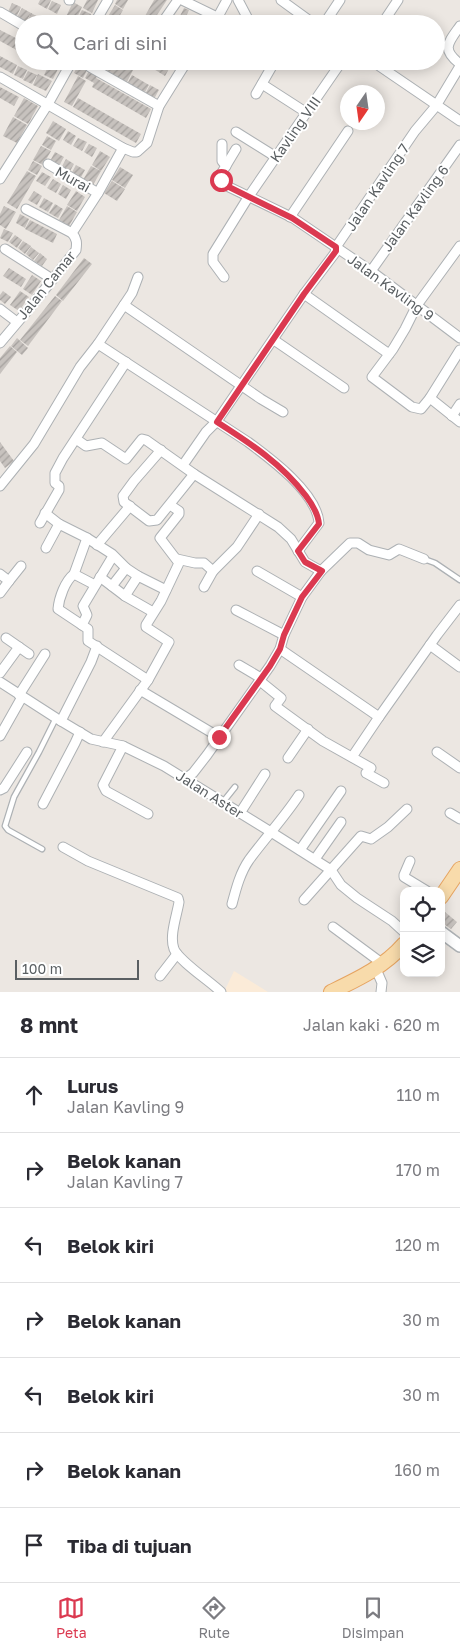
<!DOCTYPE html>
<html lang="id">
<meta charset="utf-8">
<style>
:root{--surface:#fff;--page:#f2f2f3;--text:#2b2b33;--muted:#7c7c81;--line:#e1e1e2;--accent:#db3950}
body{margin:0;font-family:"Golos Text",sans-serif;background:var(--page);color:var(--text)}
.controls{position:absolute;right:15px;bottom:15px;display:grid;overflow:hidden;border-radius:10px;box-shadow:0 2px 12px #0003}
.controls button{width:45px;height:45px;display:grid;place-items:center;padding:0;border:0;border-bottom:1px solid var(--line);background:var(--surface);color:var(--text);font:25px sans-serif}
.compass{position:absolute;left:340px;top:85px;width:45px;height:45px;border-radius:50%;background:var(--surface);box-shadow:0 2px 12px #0003;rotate:193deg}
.scale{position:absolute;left:15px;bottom:12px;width:124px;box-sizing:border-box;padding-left:5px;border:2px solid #5a5f62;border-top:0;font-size:14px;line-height:18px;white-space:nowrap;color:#5a5f62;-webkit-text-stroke:4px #fff;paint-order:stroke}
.stop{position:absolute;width:15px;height:15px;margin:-11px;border:4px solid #db3950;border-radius:50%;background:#fff}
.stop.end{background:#db3950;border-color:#fff;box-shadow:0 1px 5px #0008}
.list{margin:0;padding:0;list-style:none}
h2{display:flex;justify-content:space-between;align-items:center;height:65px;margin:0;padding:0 20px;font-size:21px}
h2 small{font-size:16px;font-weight:400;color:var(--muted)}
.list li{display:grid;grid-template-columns:32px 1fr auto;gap:15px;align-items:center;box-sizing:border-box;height:75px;padding:0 20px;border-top:1px solid var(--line)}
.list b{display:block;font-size:19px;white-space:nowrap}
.list p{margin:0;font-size:16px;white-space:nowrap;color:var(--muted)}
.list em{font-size:16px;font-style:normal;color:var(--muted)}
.icon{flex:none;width:28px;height:28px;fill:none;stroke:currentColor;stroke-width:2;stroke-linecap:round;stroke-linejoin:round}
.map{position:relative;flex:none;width:460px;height:992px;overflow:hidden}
.search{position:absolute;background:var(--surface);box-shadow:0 2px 12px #0003;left:15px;right:15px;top:15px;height:55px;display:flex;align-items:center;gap:12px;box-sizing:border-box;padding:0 18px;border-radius:28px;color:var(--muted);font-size:19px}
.sheet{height:590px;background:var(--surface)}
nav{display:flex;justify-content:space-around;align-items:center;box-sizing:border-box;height:70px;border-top:1px solid var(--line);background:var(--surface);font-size:14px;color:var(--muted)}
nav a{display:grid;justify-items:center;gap:2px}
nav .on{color:var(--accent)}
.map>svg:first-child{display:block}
</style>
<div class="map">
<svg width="460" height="992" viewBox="0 0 460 992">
<defs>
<pattern id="building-hatch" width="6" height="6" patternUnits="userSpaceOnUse" patternTransform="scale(1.25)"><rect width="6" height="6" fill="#c7c2be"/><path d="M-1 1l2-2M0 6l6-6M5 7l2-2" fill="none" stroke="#a5a19e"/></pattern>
</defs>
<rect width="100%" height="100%" fill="#ece7e2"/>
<polygon fill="#fbebd8" points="234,971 268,992 224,992"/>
<g fill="url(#building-hatch)">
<polygon points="40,0 51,0 47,9 38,4"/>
<polygon points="87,0 98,0 92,13 83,8"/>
<polygon points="117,0 128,0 123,9 115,4"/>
<polygon points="154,0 167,0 153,21 145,16"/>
<polygon points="52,1 61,5 57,14 48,9"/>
<polygon points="73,2 82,7 74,24 71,24 64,21"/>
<polygon points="12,3 21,7 17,16 8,12"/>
<polygon points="115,5 123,10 116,22 107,18"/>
<polygon points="22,8 31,13 26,22 17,17"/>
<polygon points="184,8 189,10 186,17 191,19 188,24 170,24 174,16 179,18"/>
<polygon points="82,10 91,14 86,24 75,24"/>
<polygon points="31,13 40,18 52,24 30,24 27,22"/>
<polygon points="195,15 205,20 203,24 191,24"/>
<polygon points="127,17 137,22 140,24 117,24 119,21 123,24"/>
<polygon points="0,30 24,42 22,53 0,41"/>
<polygon points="0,56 17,65 13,74 0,67"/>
<polygon points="51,61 62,61 53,79 44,75"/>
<polygon points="85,61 106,61 100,72"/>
<polygon points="111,61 122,61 134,68 126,84 105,72"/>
<polygon points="141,61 161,61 170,67 165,76"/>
<polygon points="79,63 88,68 83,78 74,73"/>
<polygon points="18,66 27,70 23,79 14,75"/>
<polygon points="90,69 99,74 96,78 151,109 146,118 92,87 94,83 85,78"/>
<polygon points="28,71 37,75 32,84 23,80"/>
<polygon points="38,74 52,81 46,91 33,85"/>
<polygon points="132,75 149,85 144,94 127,84"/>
<polygon points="78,76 86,81 72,106 64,102"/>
<polygon points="150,85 159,90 154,99 145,94"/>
<polygon points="0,87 19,97 14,106 0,98"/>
<polygon points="24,98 38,106 28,124 14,116"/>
<polygon points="78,98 141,134 136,143 73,107"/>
<polygon points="13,117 27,125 17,143 3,136"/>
<polygon points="53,121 66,129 59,141 46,133"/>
<polygon points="68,131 76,136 71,145 63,140"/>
<polygon points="47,136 56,141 51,150 42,145"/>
<polygon points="78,138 87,142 82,151 73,146"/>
<polygon points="89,144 97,148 92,157 84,152"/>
<polygon points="41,146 51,151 43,165 33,160"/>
<polygon points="100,151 110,157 101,171 92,165"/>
<polygon points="55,152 64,157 59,166 50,161"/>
<polygon points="66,159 74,164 69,173 61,168"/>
<polygon points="33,161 42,166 37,175 28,170"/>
<polygon points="76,165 85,170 80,179 71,174"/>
<polygon points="91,166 101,171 93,185 83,180"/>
<polygon points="120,167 133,175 125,188 112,180"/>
<polygon points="27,171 36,176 17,209 7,203"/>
<polygon points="42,172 51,177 45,186 36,181"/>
<polygon points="53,179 61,184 56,193 47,188"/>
<polygon points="112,181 125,189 117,201 104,193"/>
<polygon points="63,185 71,190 66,199 58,194"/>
<polygon points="34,191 42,196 37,205 28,200"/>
<polygon points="76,191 85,197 77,211 67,205"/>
<polygon points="44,198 53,203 48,212 39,207"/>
<polygon points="55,204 63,209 58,218 49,213"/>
<polygon points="4,206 16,212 6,229 0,225 0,214"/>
<polygon points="67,206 77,212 69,226 59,220"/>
<polygon points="20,214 29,219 25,228 16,223"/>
<polygon points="30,220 57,234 53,243 25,229"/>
<polygon points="4,229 13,233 8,242 0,238"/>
<polygon points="15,235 22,240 17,248 9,242"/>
<polygon points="23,241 31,246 25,254 18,248"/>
<polygon points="31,247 39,253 33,260 26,254"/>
<polygon points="40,253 47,259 42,266 34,261"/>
<polygon points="84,258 92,264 63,301 56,295"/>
<polygon points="9,268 26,279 21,287 3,276"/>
<polygon points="32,275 41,281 32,295 23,289"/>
<polygon points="3,291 11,297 5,304 0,300 0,295"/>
<polygon points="20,291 29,297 19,311 10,305"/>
<polygon points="55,296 62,301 28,346 20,340"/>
<polygon points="17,338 28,348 22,355 11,346"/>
<polygon points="10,346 17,352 0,374 0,358"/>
<polygon points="0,442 8,453 2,458 8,453 14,461 5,468 0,461"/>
<polygon points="445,912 457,922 451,929 441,922 441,917"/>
</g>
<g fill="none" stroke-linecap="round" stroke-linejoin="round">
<g stroke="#adb1b4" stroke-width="7">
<g id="service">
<polyline points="424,559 435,563 460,580"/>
<polyline points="223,802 235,787"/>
<polyline points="42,849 8,830 5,826 14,797 39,752 56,718"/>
</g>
</g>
<g stroke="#adb1b4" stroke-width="11">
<g id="minor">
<polyline points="69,0 70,0"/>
<polyline points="182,0 217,17"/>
<polyline points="238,0 247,17 248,24"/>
<polyline points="281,0 314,24"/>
<polyline points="0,12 24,26"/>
<polyline points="162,23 178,0"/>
<polyline points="94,24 108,0"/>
<polyline points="214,24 227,0"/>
<polyline points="324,24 340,0"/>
<polyline points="382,24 398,0"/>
<path d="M460,26C448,43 441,49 460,64"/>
<polyline points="172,61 183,67"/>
<polyline points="372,61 460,121"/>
<polyline points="90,67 159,106"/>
<polyline points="0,77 123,148 133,152 137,152 147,143 159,106 187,61"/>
<polyline points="262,84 307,113"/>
<polyline points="256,94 275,61"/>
<polyline points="236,132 276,157"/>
<polyline points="222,144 222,161 226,166"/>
<polyline points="236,149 221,174 221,179 229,187 293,218 371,271 460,338"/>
<polyline points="48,164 98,193"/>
<polyline points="0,179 48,104 72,61"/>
<polyline points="26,209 72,233"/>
<polyline points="290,217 348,131"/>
<polyline points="460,246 417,305 405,329 393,349 372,377 412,407 421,409 430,398 460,350"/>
<polyline points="5,249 52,279"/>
<polyline points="371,271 460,145"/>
<polyline points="224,277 213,262 213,254 249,196 342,61"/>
<polyline points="304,294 389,354"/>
<polyline points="124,305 261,399 283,412"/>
<polyline points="0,309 17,322"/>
<polyline points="274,340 344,388"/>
<path d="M0,343L33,304L76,250C77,243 77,239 72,233L98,193L123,148"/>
<path d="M98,344L248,442C271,459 317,493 319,523L298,551"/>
<polyline points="430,398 460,422"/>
<polyline points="452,416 460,404"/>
<polyline points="76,439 86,446 102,443 126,459 142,439 146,440 194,474 278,527 291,539 305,562 321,571 302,597 284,635 280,649 270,666 207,755 193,773 185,779"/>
<polyline points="161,450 134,481 123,496 124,502 149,521 157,520 194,474"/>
<polyline points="183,465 206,432 217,421 304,294 335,253 336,247 415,131 436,106 460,66"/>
<polyline points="0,486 34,444 80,367 98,344 132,293 138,277"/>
<polyline points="45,513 59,524 87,538 112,554 126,568 138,576"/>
<polyline points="40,523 59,490 59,486 55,483 55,473 63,458 126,362"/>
<path d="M87,538L74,574C65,581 59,598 58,609L88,629V641L148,680"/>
<polyline points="97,545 130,506"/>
<polyline points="46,548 59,524"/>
<polyline points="177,559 195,563 204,563 213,571"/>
<polyline points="257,571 302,597"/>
<polyline points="321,571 350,543 358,543 369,550 389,555 399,549 424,559"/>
<polyline points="0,574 9,581 0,593"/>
<polyline points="74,574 95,585"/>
<polyline points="100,577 125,596"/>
<polyline points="9,581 21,566"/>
<polyline points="112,586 126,568"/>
<polyline points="204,587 213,571 237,547 259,514"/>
<polyline points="236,610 284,635"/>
<polyline points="153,612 125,596 138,576 166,590"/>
<polyline points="82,625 87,615 83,606 113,556"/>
<polyline points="6,638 29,654"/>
<polyline points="430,645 460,667"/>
<polyline points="280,649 379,717 437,635 460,605"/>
<polyline points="239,665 261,678"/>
<polyline points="0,673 19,647"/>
<polyline points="260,681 281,698 275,706 323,741 371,768 366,773 384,783"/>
<polyline points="0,682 56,718 91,739 123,746 164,766 271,832 331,870 341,885 357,898 392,921 404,932"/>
<polyline points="140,690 219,737"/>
<polyline points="19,695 45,654"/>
<polyline points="61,721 91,662 97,646"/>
<polyline points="0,736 22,697"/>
<polyline points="103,742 148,680 169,642 146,627 146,625 161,601 179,563 160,538 179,514 179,511 170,505"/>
<polyline points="123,746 103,785 106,791 148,814"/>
<polyline points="437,752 460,768"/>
<polyline points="352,757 379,717"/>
<polyline points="288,758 308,729"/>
<polyline points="0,790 4,788 27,752"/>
<polyline points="43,804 75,743 80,732"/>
<polyline points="240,813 265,774"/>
<polyline points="450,813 460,819"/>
<path d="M63,847L88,861L178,898L179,902C177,915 169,936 174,949C179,961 211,982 221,992"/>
<polyline points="300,850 341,791"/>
<polyline points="315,859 341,822"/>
<polyline points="410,861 404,875 404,877 427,891"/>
<polyline points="304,900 361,836 371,839 388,827 407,809"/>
<path d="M232,904C236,889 240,873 249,860C265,838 284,818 299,795"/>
<polyline points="333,927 383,964"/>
<polyline points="376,969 382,983 381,992"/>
<polyline points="160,976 177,954"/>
</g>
</g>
<g stroke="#adb1b4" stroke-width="14">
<polyline id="tertiary" points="441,932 460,946"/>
</g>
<g stroke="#e6a461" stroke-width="16">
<g id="primary">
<polyline points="441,897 460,869"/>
<path d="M331,992C358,979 384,967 404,944"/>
</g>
</g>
<use href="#service" stroke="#fff" stroke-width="4.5"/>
<use href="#minor" stroke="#fff" stroke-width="9"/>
<use href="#tertiary" stroke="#fff" stroke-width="11"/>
<use href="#primary" stroke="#f8dbab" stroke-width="14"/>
</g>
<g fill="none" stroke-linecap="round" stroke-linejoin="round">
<path stroke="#db3950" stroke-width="6" d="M219,737L270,666L280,649L284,635L302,597L322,571L305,562L298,551L319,524C318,513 312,504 306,496C282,464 250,443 217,422L304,294L336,251V247L292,218L229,187L221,180"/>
</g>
<g text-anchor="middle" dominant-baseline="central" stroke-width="4" stroke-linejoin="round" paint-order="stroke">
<g font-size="14" fill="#5a5f62" stroke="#fff">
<text transform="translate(295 129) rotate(-55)">Kavling VIII</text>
<text transform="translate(73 179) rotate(29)">Murai</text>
<text transform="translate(377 187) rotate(-56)">Jalan Kavling 7</text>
<text transform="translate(415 208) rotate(-54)">Jalan Kavling 6</text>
<text transform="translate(46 285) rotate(-51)">Jalan Camar</text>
<text transform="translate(391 287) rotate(36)">Jalan Kavling 9</text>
<text transform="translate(210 794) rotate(32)">Jalan Aster</text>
</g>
</g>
</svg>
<div class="controls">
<button><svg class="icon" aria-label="locate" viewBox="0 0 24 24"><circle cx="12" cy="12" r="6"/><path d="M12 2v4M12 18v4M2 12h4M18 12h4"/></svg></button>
<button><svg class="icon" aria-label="layers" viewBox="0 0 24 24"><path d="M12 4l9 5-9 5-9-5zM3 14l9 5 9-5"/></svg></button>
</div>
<svg class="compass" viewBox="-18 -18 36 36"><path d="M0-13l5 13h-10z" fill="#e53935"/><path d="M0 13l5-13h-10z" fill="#7c7c81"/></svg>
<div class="scale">100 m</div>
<div class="stop" style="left:221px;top:180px"></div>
<div class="stop end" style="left:219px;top:737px"></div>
<div class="search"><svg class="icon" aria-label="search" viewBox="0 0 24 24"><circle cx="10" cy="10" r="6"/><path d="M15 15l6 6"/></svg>Cari di sini</div>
</div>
<section class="sheet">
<h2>8 mnt<small>Jalan kaki · 620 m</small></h2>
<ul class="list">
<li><svg class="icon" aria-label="ahead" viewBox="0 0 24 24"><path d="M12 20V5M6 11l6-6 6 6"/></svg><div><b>Lurus</b><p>Jalan Kavling 9</p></div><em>110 m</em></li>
<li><svg class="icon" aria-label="right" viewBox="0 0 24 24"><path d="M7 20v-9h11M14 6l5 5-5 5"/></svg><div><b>Belok kanan</b><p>Jalan Kavling 7</p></div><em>170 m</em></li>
<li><svg class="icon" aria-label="left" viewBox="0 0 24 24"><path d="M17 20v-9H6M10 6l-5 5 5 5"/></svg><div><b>Belok kiri</b></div><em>120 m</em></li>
<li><svg class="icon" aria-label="right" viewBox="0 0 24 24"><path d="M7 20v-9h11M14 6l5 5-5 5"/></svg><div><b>Belok kanan</b></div><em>30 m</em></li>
<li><svg class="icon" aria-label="left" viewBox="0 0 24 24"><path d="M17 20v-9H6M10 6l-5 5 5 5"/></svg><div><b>Belok kiri</b></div><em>30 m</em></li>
<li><svg class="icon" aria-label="right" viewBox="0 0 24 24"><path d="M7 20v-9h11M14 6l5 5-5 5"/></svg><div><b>Belok kanan</b></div><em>160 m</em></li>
<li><svg class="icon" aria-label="arrive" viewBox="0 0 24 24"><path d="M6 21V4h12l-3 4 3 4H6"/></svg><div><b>Tiba di tujuan</b></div></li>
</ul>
</section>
<nav>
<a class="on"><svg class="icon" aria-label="map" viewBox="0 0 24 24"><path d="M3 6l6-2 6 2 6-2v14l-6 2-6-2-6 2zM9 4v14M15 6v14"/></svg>Peta</a>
<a><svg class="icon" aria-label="directions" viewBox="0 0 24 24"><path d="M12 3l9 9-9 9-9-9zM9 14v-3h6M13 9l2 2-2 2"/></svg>Rute</a>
<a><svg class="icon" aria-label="saved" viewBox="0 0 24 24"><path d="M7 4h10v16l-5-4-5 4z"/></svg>Disimpan</a>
</nav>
